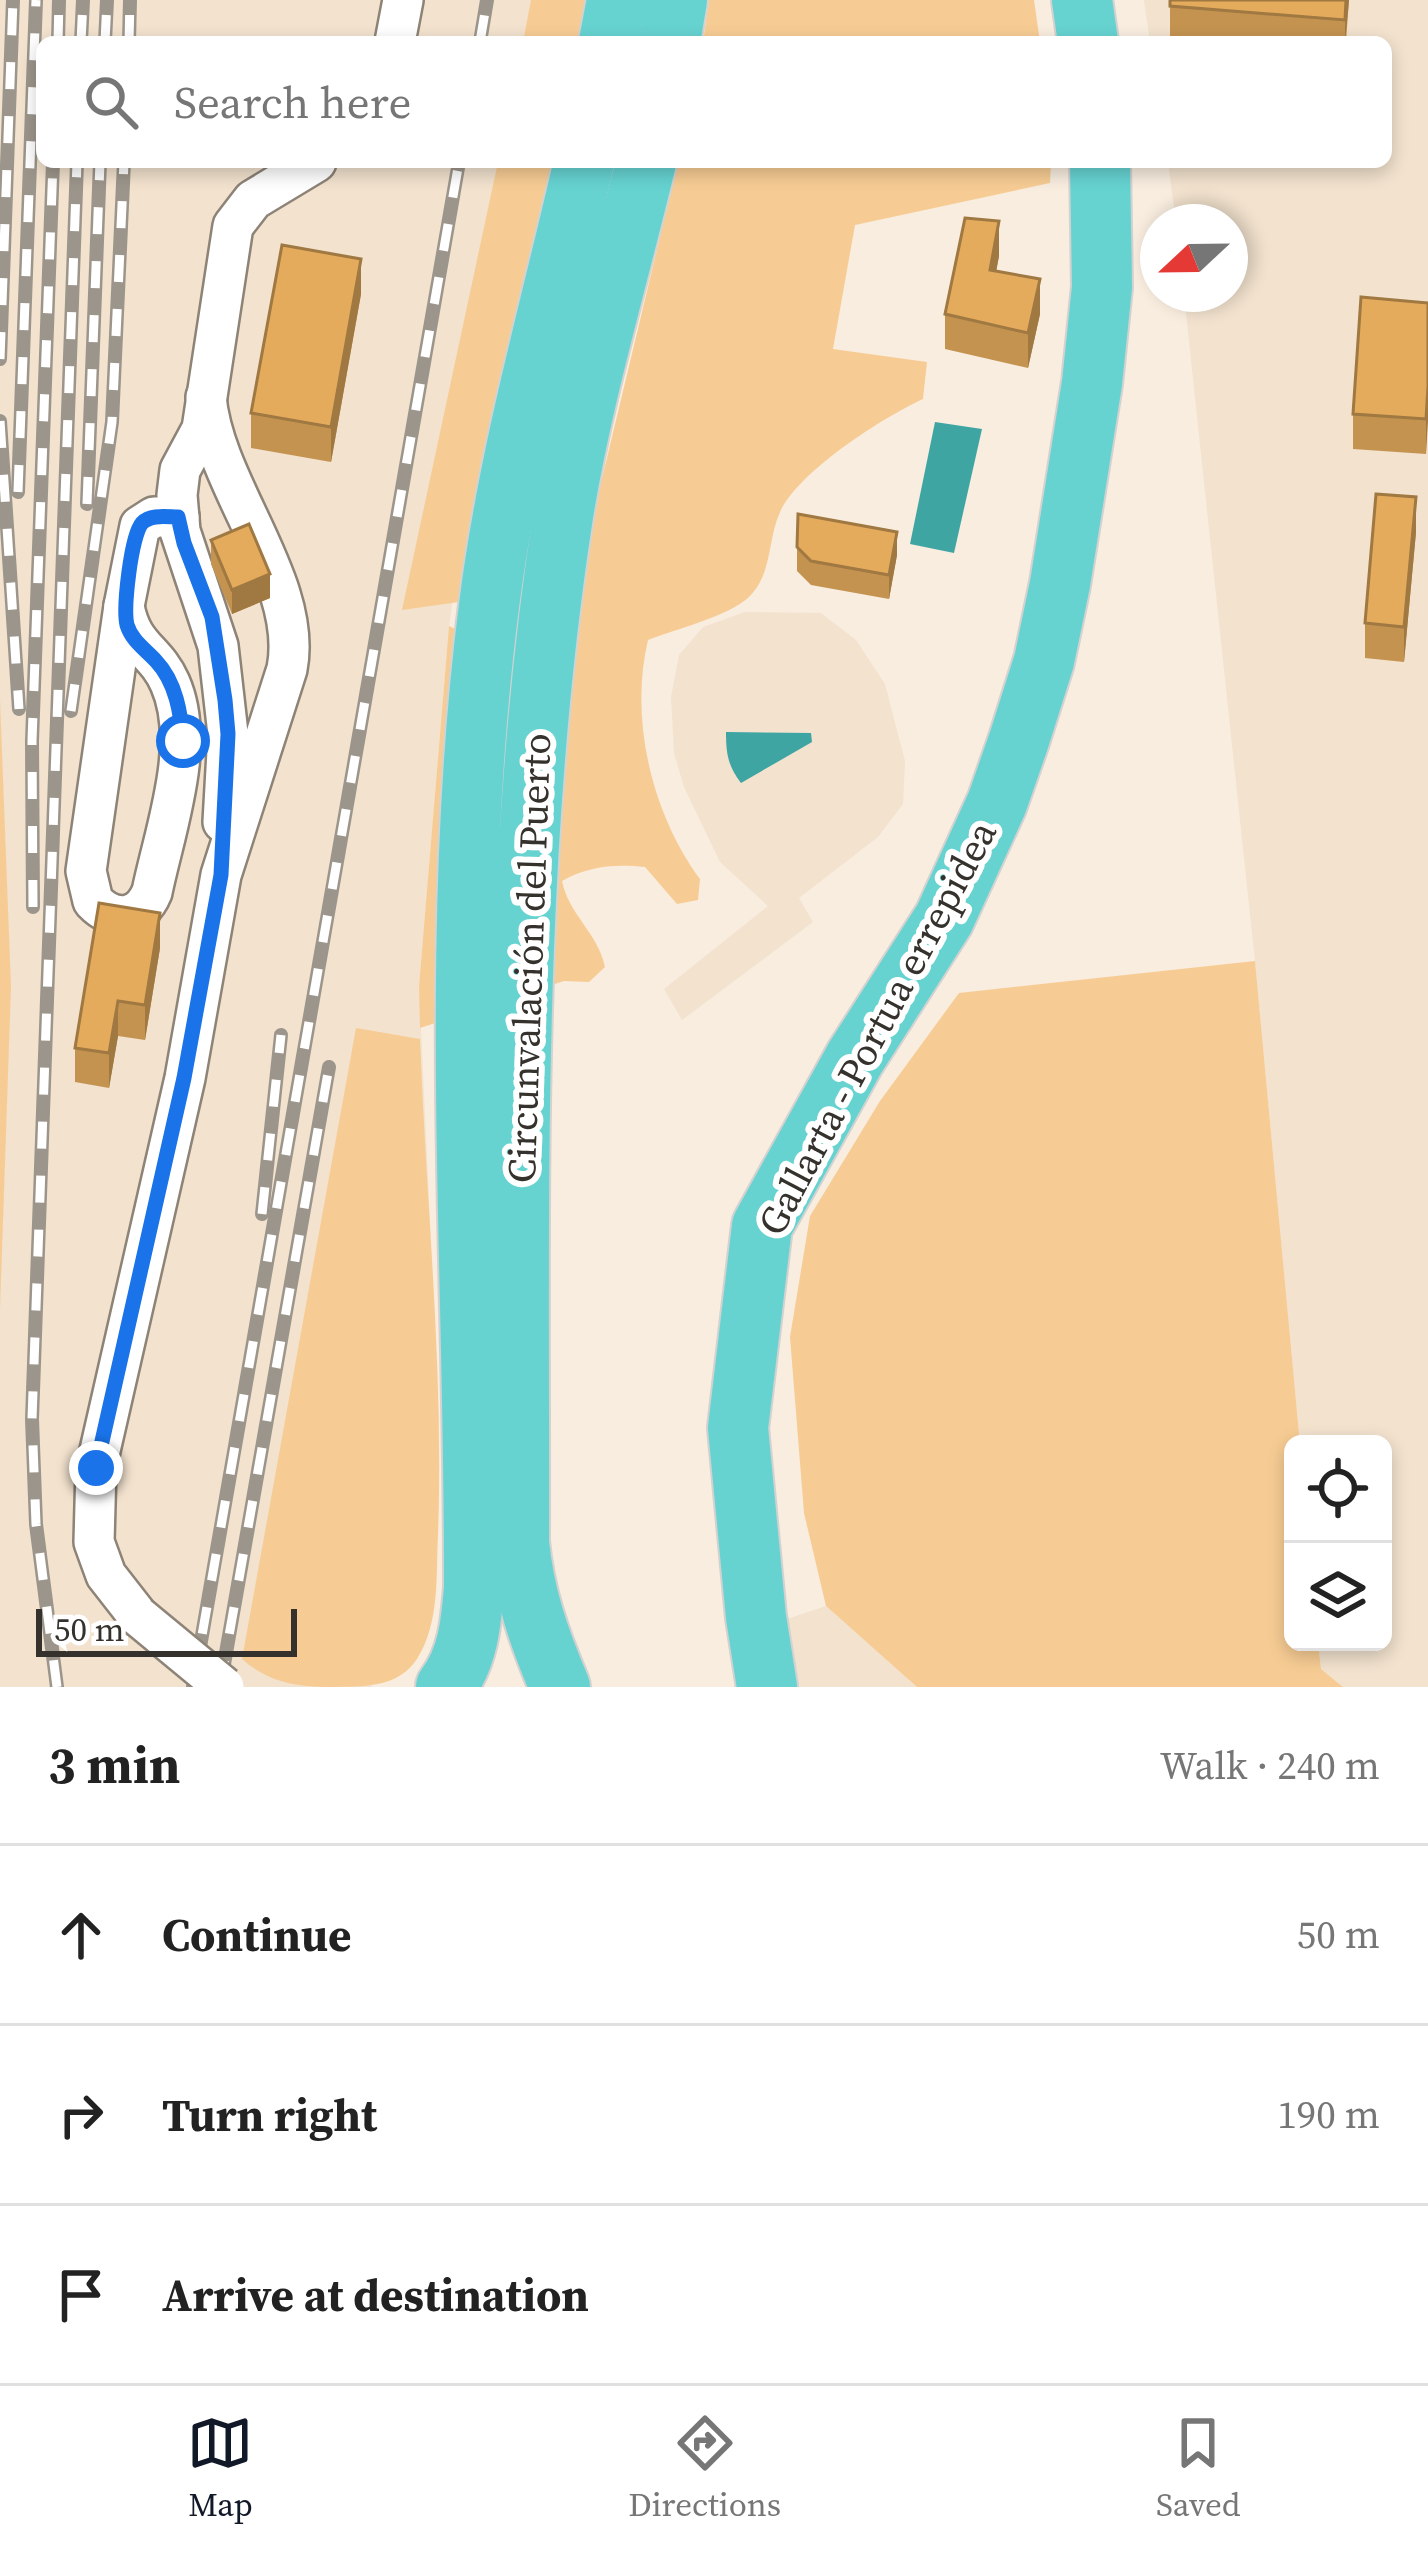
<!DOCTYPE html>
<meta charset="utf-8">
<style>
:root{--surface:#fff;--page:#f2f2f2;--text:#222;--muted:#767676;--line:#e0e0e0;--accent:#111827}
body{margin:0;font-family:"Source Serif 4",serif;background:var(--page);color:var(--text)}
.controls{position:absolute;right:36px;bottom:36px;display:grid;overflow:hidden;border-radius:18px;box-shadow:0 6px 18px #0003}
.controls button{width:108px;height:108px;display:grid;place-items:center;padding:0;border:0;border-bottom:3px solid var(--line);background:var(--surface);color:var(--text);font:60px sans-serif}
.compass{position:absolute;left:1140px;top:204px;width:108px;height:108px;border-radius:50%;background:var(--surface);box-shadow:0 6px 18px #0003;rotate:248deg}
.scale{position:absolute;left:36px;bottom:30px;width:261px;box-sizing:border-box;padding-left:12px;border:6px solid #35312c;border-top:0;font-size:33px;line-height:42px;white-space:nowrap;color:#35312c;-webkit-text-stroke:9px #fff;paint-order:stroke}
.stop{position:absolute;width:36px;height:36px;margin:-27px;border:9px solid #1a73e8;border-radius:50%;background:#fff}
.stop.end{background:#1a73e8;border-color:#fff;box-shadow:0 3px 12px #0008}
.list{margin:0;padding:0;list-style:none}
h2{display:flex;justify-content:space-between;align-items:center;height:156px;margin:0;padding:0 48px;font-size:51px}
h2 small{font-size:39px;font-weight:400;color:var(--muted)}
.list li{display:grid;grid-template-columns:78px 1fr auto;gap:36px;align-items:center;box-sizing:border-box;height:180px;padding:0 48px;border-top:3px solid var(--line)}
.list b{display:block;font-size:45px;white-space:nowrap}
.list em{font-size:39px;font-style:normal;color:var(--muted)}
.icon{flex:none;width:66px;height:66px;fill:none;stroke:currentColor;stroke-width:2;stroke-linecap:round;stroke-linejoin:round}
.map{position:relative;flex:none;width:1428px;height:1687px;overflow:hidden}
.search{position:absolute;background:var(--surface);box-shadow:0 6px 18px #0003;left:36px;right:36px;top:36px;height:132px;display:flex;align-items:center;gap:30px;box-sizing:border-box;padding:0 42px;border-radius:18px;color:var(--muted);font-size:45px}
.sheet{height:696px;background:var(--surface)}
nav{display:flex;justify-content:space-around;align-items:center;box-sizing:border-box;height:168px;border-top:3px solid var(--line);background:var(--surface);font-size:33px;color:var(--muted)}
nav a{display:grid;justify-items:center;gap:6px}
nav .on{color:var(--accent)}
.map>svg:first-child{display:block}
</style>
<div class="map">
<svg width="1428" height="1687" viewBox="0 0 1428 1687">
<rect width="100%" height="100%" fill="#f8eddf"/>
<g fill="#f2e2ce">
<polygon points="0,0 578,0 569,42 42,42 42,162 542,162 468,484 449,627 419,986 438,1394 439,1510 392,1650 371,1687 0,1687"/>
<polygon points="1144,0 1428,0 1428,1687 1343,1687 1321,1669 1318,1642 1383,1642 1383,1444 1300,1444 1255,961 1184,294 1230,294 1230,222 1176,222 1168,162 1386,162 1386,42 1150,42"/>
<polygon points="745,612 821,613 856,640 885,684 905,761 903,804 878,837 799,898 813,922 682,1020 664,989 768,906 720,862 684,787 674,753 671,697 679,655 703,627"/>
<polygon points="826,1606 917,1687 791,1687 781,1621"/>
</g>
<g fill="#f7cc94">
<polygon points="531,0 595,0 588,42 523,42"/>
<polygon points="709,0 1034,0 1040,42 703,42"/>
<polygon points="498,162 561,162 466,601 402,610"/>
<path d="M678,162H1051L1050,183L855,225L833,349L927,362L923,399C882,418 799,471 780,512C767,541 773,573 749,597C731,615 674,630 648,640C629,719 652,814 700,879L698,900L677,904L645,867C614,864 589,866 562,881C569,915 598,933 605,967L589,982L564,981L420,1028L419,986L449,626L569,685L575,591Z"/>
<polygon points="0,700 11,987 0,1309"/>
<polygon points="1255,961 1300,1444 1293,1444 1293,1642 1318,1642 1321,1669 1343,1687 917,1687 826,1606 804,1513 790,1337 810,1216 880,1101 959,993"/>
<path d="M356,1028L420,1039C426,1203 444,1369 438,1534C436,1575 440,1623 417,1659C398,1687 368,1686 336,1687C299,1687 271,1684 242,1659Z"/>
</g>
<g fill="#3ea5a3">
<polygon points="935,422 982,429 954,553 910,544"/>
<path d="M726,732L811,733L812,742L741,783C728,766 726,754 726,732Z"/>
</g>
<g fill="none" stroke-linecap="round" stroke-linejoin="round">
<g stroke="#8d8377" stroke-width="44">
<g id="minor">
<polyline points="395,42 403,0"/>
<path d="M124,606C132,649 155,649 170,683C197,744 165,829 152,892C140,921 114,923 93,901L86,871Z"/>
<polyline points="124,606 140,526 154,517 179,517"/>
<polyline points="223,822 228,734 218,646 180,531 177,495 180,470 202,429 233,226 253,200 316,162"/>
<path d="M138,1616L106,1575L94,1542L96,1468L185,1078L221,875L287,669C304,582 214,487 206,397"/>
</g>
</g>
<g stroke="#d3d2d1" stroke-width="64">
<g id="highway">
<polyline points="1082,0 1088,42"/>
<polyline points="609,42 617,0"/>
<polyline points="670,42 677,0"/>
<path d="M446,1687C468,1658 471,1624 474,1588C475,1260 447,932 489,606C508,455 550,310 584,162"/>
<path d="M560,1687C539,1638 524,1595 519,1542C520,1199 510,856 563,516C582,397 618,279 646,162"/>
<polyline points="767,1687 756,1617 738,1428 762,1226 855,1058 944,919 997,803 1019,740 1044,661 1060,584 1092,383 1102,287 1100,162"/>
</g>
</g>
<use href="#minor" stroke="#fff" stroke-width="39"/>
<use href="#highway" stroke="#66d3d1" stroke-width="60"/>
<g stroke="#9c958b" stroke-width="14">
<g id="rail">
<polyline points="58,42 59,0"/>
<polyline points="81,42 83,0"/>
<polyline points="105,42 107,0"/>
<polyline points="129,42 130,0"/>
<polyline points="480,42 487,0"/>
<polyline points="0,359 13,0"/>
<polyline points="0,421 19,709"/>
<polyline points="18,492 36,0"/>
<polyline points="87,504 100,162"/>
<polyline points="71,711 112,422 124,162"/>
<polyline points="33,907 32,741 53,162"/>
<polyline points="262,1214 281,1035"/>
<polyline points="57,1687 36,1524 32,1419 77,162"/>
<polyline points="193,1687 459,162"/>
<polyline points="220,1687 329,1067"/>
</g>
</g>
<use href="#rail" stroke="#fff" stroke-width="9" stroke-dasharray="27" stroke-linecap="butt"/>
<g stroke="#8d8377" stroke-width="44" stroke-linecap="butt">
<polyline id="minor-bridge" points="138,1616 224,1687"/>
</g>
<use href="#minor-bridge" stroke="#fff" stroke-width="39"/>
</g>
<g fill="#c49350">
<polygon points="1170,0 1349,0 1346,42 1170,41"/>
<polygon points="999,256 996,271 1040,314 1028,368 945,349 945,314"/>
<polygon points="361,294 331,462 251,448 251,413"/>
<polygon points="1428,303 1426,454 1353,449 1353,414"/>
<polygon points="1416,532 1404,662 1365,658 1365,623"/>
<polygon points="211,540 270,598 232,614 211,564"/>
<polygon points="797,547 897,555 889,599 811,585 797,571"/>
<polygon points="160,948 145,1040 118,1036 109,1088 75,1082 75,1048"/>
</g>
<g fill="#a07841">
<polygon points="1346,0 1349,0 1345,42 1345,20"/>
<polygon points="999,221 999,256 990,305 990,270"/>
<polygon points="361,259 361,294 331,462 331,427"/>
<polygon points="1040,279 1040,314 1028,368 1028,333"/>
<polygon points="1428,386 1428,421 1426,454 1426,419"/>
<polygon points="1416,497 1416,532 1404,662 1404,627"/>
<polygon points="897,532 897,555 889,599 889,575"/>
<polygon points="270,574 270,598 232,614 232,590"/>
<polygon points="160,913 160,948 145,1040 145,1005"/>
<polygon points="118,1001 118,1036 109,1088 109,1053"/>
</g>
<g fill="#e4ab5d" stroke="#a07841" stroke-width="3">
<polygon points="1170,0 1346,0 1345,20 1170,6"/>
<polygon points="965,218 999,221 990,270 1040,279 1028,333 945,314"/>
<polygon points="282,245 361,259 331,427 251,413"/>
<polygon points="1361,297 1428,303 1428,386 1426,419 1353,414"/>
<polygon points="1376,494 1416,497 1404,627 1365,623"/>
<polygon points="798,514 897,532 889,575 811,561 797,547"/>
<polygon points="249,524 270,574 232,590 211,540"/>
<polygon points="99,903 160,913 145,1005 118,1001 109,1053 75,1048"/>
</g>
<g fill="none" stroke-linecap="round" stroke-linejoin="round">
<path stroke="#1a73e8" stroke-width="15" d="M96,1468L184,1078L221,875L228,734L225,700L212,617L184,543L178,517C167,517 151,514 142,523C131,536 123,608 127,625C132,641 145,649 156,661C176,682 181,714 183,741"/>
</g>
<g text-anchor="middle" dominant-baseline="central" stroke-width="12" stroke-linejoin="round" paint-order="stroke">
<g font-size="39" fill="#35312c" stroke="#fff">
<text transform="translate(529 958) rotate(-88)">Circunvalación del Puerto</text>
<text transform="translate(877 1028) rotate(-62)">Gallarta - Portua errepidea</text>
</g>
</g>
</svg>
<div class="controls">
<button><svg class="icon" aria-label="locate" viewBox="0 0 24 24"><circle cx="12" cy="12" r="6"/><path d="M12 2v4M12 18v4M2 12h4M18 12h4"/></svg></button>
<button><svg class="icon" aria-label="layers" viewBox="0 0 24 24"><path d="M12 4l9 5-9 5-9-5zM3 14l9 5 9-5"/></svg></button>
</div>
<svg class="compass" viewBox="-18 -18 36 36"><path d="M0-13l5 13h-10z" fill="#e53935"/><path d="M0 13l5-13h-10z" fill="#767676"/></svg>
<div class="scale">50 m</div>
<div class="stop" style="left:183px;top:741px"></div>
<div class="stop end" style="left:96px;top:1468px"></div>
<div class="search"><svg class="icon" aria-label="search" viewBox="0 0 24 24"><circle cx="10" cy="10" r="6"/><path d="M15 15l6 6"/></svg>Search here</div>
</div>
<section class="sheet">
<h2>3 min<small>Walk · 240 m</small></h2>
<ul class="list">
<li><svg class="icon" aria-label="ahead" viewBox="0 0 24 24"><path d="M12 20V5M6 11l6-6 6 6"/></svg><div><b>Continue</b></div><em>50 m</em></li>
<li><svg class="icon" aria-label="right" viewBox="0 0 24 24"><path d="M7 20v-9h11M14 6l5 5-5 5"/></svg><div><b>Turn right</b></div><em>190 m</em></li>
<li><svg class="icon" aria-label="arrive" viewBox="0 0 24 24"><path d="M6 21V4h12l-3 4 3 4H6"/></svg><div><b>Arrive at destination</b></div></li>
</ul>
</section>
<nav>
<a class="on"><svg class="icon" aria-label="map" viewBox="0 0 24 24"><path d="M3 6l6-2 6 2 6-2v14l-6 2-6-2-6 2zM9 4v14M15 6v14"/></svg>Map</a>
<a><svg class="icon" aria-label="directions" viewBox="0 0 24 24"><path d="M12 3l9 9-9 9-9-9zM9 14v-3h6M13 9l2 2-2 2"/></svg>Directions</a>
<a><svg class="icon" aria-label="saved" viewBox="0 0 24 24"><path d="M7 4h10v16l-5-4-5 4z"/></svg>Saved</a>
</nav>
